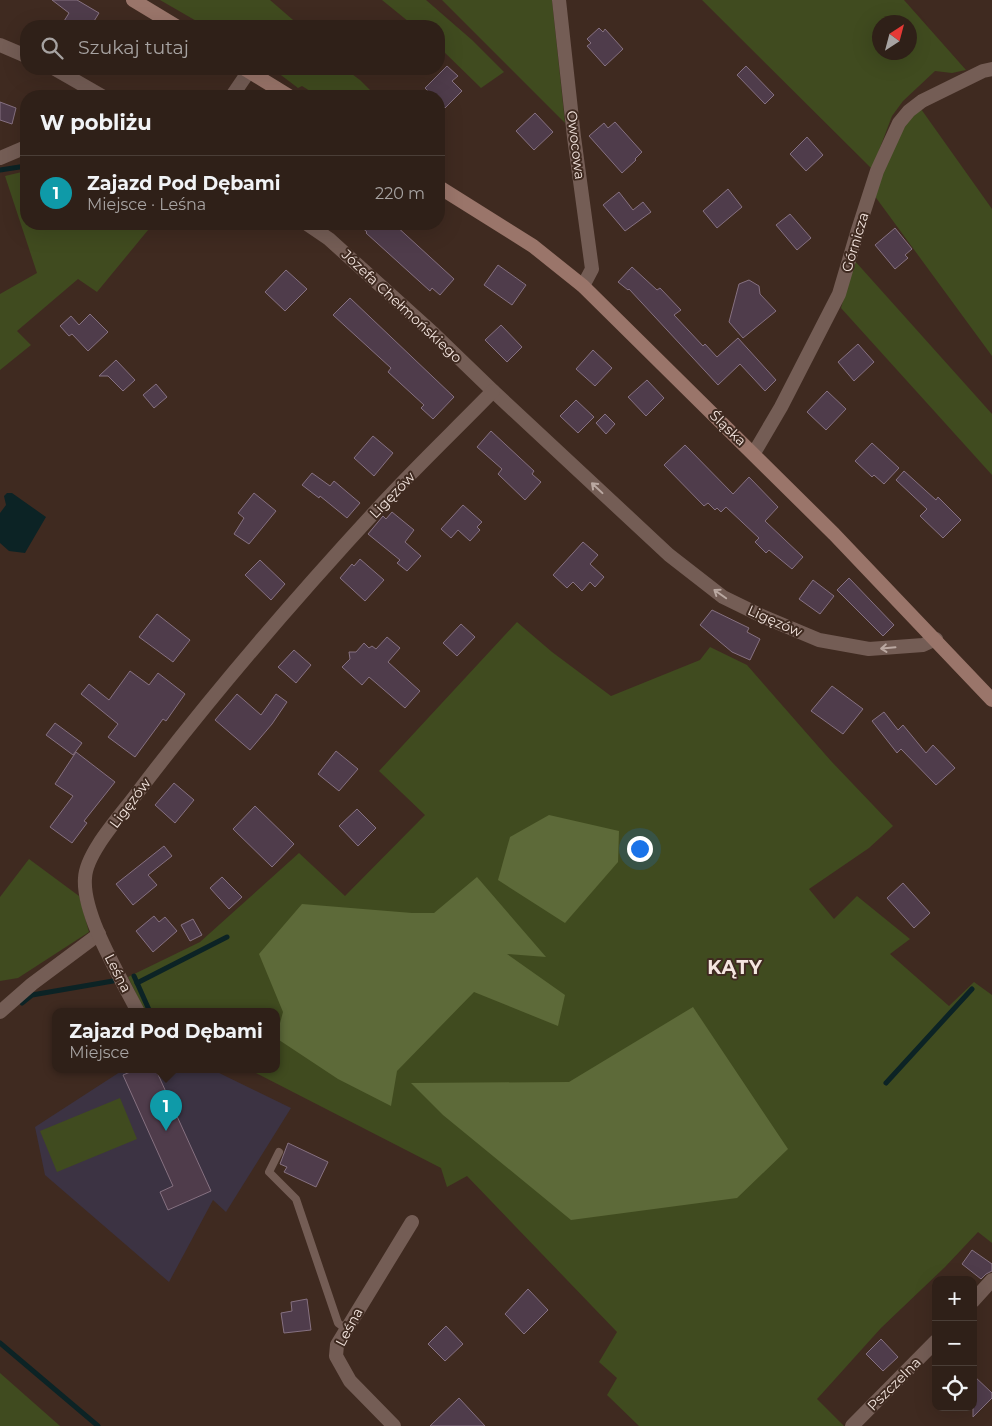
<!DOCTYPE html>
<html lang="pl">
<meta charset="utf-8">
<style>
:root{--surface:#2f2018;--page:#3b2d25;--text:#f1f3f6;--muted:#a7a3a2;--line:#4a3e37;--accent:#ef9ab8}
body{margin:0;font-family:Montserrat,sans-serif;background:var(--page);color:var(--text)}
.controls{position:absolute;right:15px;bottom:15px;display:grid;overflow:hidden;border-radius:10px;box-shadow:0 5px 20px #0002}
.controls button{width:45px;height:45px;display:grid;place-items:center;padding:0;border:0;border-bottom:1px solid var(--line);background:var(--surface);color:var(--text);font:25px sans-serif}
.compass{position:absolute;left:872px;top:15px;width:45px;height:45px;border-radius:50%;background:var(--surface);box-shadow:0 5px 20px #0002;rotate:36deg}
.you{position:absolute;left:639px;top:848px;width:18px;height:18px;margin:-12px;border:4px solid #fff;border-radius:50%;background:#1a73e8;box-shadow:0 0 0 8px #1a73e833}
.badge{display:grid;place-items:center;width:32px;height:32px;border-radius:50%;background:var(--accent);color:#fff;font-size:16px;font-weight:700}
.pin{position:absolute;translate:-50% -41px;filter:drop-shadow(0 1px 2px #0008)}
.pin::after{content:'';position:absolute;top:26px;width:18px;height:15px;background:inherit;clip-path:polygon(0 0,100% 0,50% 100%)}
.popup{position:absolute;left:52px;top:1008px;width:228px;height:65px;box-sizing:border-box;display:grid;place-content:center;border-radius:10px;background:var(--surface);filter:drop-shadow(0 1px 4px #0005);font-size:16px;white-space:nowrap;color:var(--muted)}
.popup b{font-size:19px;color:var(--text)}
.popup::after{content:'';position:absolute;left:50%;top:100%;margin-left:-10px;border:10px solid transparent;border-top-color:var(--surface)}
.list{margin:0;padding:0;list-style:none}
h2{display:flex;justify-content:space-between;align-items:center;height:65px;margin:0;padding:0 20px;font-size:21px}
h2 small{font-size:16px;font-weight:400;color:var(--muted)}
.list li{display:grid;grid-template-columns:32px 1fr auto;gap:15px;align-items:center;box-sizing:border-box;height:75px;padding:0 20px;border-top:1px solid var(--line)}
.list b{display:block;font-size:19px;white-space:nowrap}
.list p{margin:0;font-size:16px;white-space:nowrap;color:var(--muted)}
.list em{font-size:16px;font-style:normal;color:var(--muted)}
.icon{flex:none;width:28px;height:28px;fill:none;stroke:currentColor;stroke-width:2;stroke-linecap:round;stroke-linejoin:round}
.map{position:relative;flex:none;width:992px;height:1426px;overflow:hidden}
.search{position:absolute;background:var(--surface);box-shadow:0 5px 20px #0002;left:20px;top:20px;width:425px;height:55px;display:flex;align-items:center;gap:12px;box-sizing:border-box;padding:0 18px;border-radius:20px;color:var(--muted);font-size:19px}
.panel{position:absolute;background:var(--surface);box-shadow:0 5px 20px #0002;left:20px;top:90px;width:425px;height:140px;border-radius:20px}
.map>svg:first-child{display:block}
</style>
<div class="map">
<svg width="992" height="1426" viewBox="0 0 992 1426">
<rect width="100%" height="100%" fill="#3f2a20"/>
<polygon fill="#3c3343" points="123,1070 213,1070 291,1108 226,1212 213,1200 169,1282 45,1175 35,1127"/>
<g fill="#404b1f" fill-rule="evenodd">
<polygon points="160,0 270,0 300,26 205,26"/>
<polygon points="382,0 426,0 472,40 504,72 481,88 439,47 439,26 414,26"/>
<polygon points="442,0 552,0 565,123"/>
<path d="M702,0H904L966,70L952,73L935,71L903,101L892,116L872,169ZM880,22H910V52H880Z"/>
<polygon points="273,69 345,69 360,80 376,96 318,96 302,86 298,88"/>
<path d="M921,109L992,209V356L874,195C886,167 896,127 921,109Z"/>
<polygon points="26,171 26,224 153,224 97,292 78,279 17,331 31,345 0,370 0,294 37,273 5,176"/>
<polygon points="854,260 992,414 992,475 841,308"/>
<polygon points="517,622 552,652 611,696 700,660 710,647 747,665 831,761 893,826 869,848 809,889 834,919 857,896 910,939 890,954 949,1006 974,982 992,995 992,1243 978,1232 945,1267 881,1328 817,1399 844,1426 639,1426 607,1395 617,1378 599,1362 617,1332 467,1176 447,1187 441,1168 250,1070 276,1070 276,1012 145,1012 128,977 200,942 299,853 345,896 425,815 379,771"/>
<polygon points="29,859 79,896 89,932 18,978 0,981 0,897"/>
<polygon points="120,1098 137,1139 57,1172 40,1131"/>
<polygon points="0,1373 60,1426 0,1426"/>
</g>
<g fill="#5d6a39">
<polygon points="549,815 619,831 618,862 565,923 498,880 510,837"/>
<polygon points="477,877 546,957 507,954 565,995 558,1026 474,992 397,1071 391,1106 338,1079 276,1038 283,1012 259,954 302,904 412,913 434,913"/>
<polygon points="693,1007 788,1149 737,1198 571,1220 443,1115 411,1083 569,1082"/>
</g>
<polygon fill="#0c2325" points="7,493 12,493 46,517 25,553 9,551 0,543 0,513 6,505 4,496"/>
<g fill="none" stroke-linecap="round" stroke-linejoin="round">
<g stroke="#0c2325" stroke-width="5">
<polyline points="0,170 26,166"/>
<polyline points="134,976 150,1012"/>
<polyline points="137,983 227,937"/>
<polyline points="22,1003 32,995 113,981"/>
<polyline points="886,1083 972,989"/>
<polyline points="0,1343 98,1426"/>
</g>
</g>
<g fill="#4f3c4b" stroke="#867181">
<polygon points="52,0 77,0 99,13 91,26 61,26 69,13"/>
<polygon points="599,28 603,32 605,29 623,49 605,66 587,46 591,43 587,39"/>
<polygon points="447,66 458,76 452,81 462,91 445,108 439,102 439,96 433,96 425,88"/>
<polygon points="746,66 774,95 765,104 737,75"/>
<polygon points="0,102 16,108 12,124 0,120"/>
<polygon points="535,113 553,132 534,150 516,131"/>
<polygon points="615,122 642,152 635,159 636,160 622,173 589,136 604,123 608,128"/>
<polygon points="807,137 823,155 806,171 790,154"/>
<polygon points="728,189 742,207 717,228 703,211"/>
<polygon points="619,192 633,210 643,202 651,212 625,231 603,205"/>
<polygon points="790,214 811,238 797,250 776,225"/>
<polygon points="358,224 394,224 454,279 440,295 432,288 430,291 366,233 367,232"/>
<polygon points="895,228 912,249 905,255 908,258 895,269 875,245"/>
<polygon points="498,265 526,285 512,305 484,285"/>
<polygon points="632,267 657,290 660,288 681,310 674,315 703,346 705,344 717,357 738,338 776,380 765,391 740,364 718,385 629,289 628,290 618,282"/>
<polygon points="286,270 307,289 285,311 265,292"/>
<polygon points="749,280 759,286 760,294 776,311 743,338 729,322 739,284"/>
<polygon points="350,298 454,397 433,419 421,408 424,405 388,372 391,368 333,315"/>
<polygon points="90,314 108,332 88,351 72,334 69,336 60,326 71,316 79,325"/>
<polygon points="501,325 522,347 507,362 485,340"/>
<polygon points="858,344 874,362 854,381 838,362"/>
<polygon points="593,350 612,368 595,386 576,369"/>
<polygon points="116,360 135,380 123,391 108,376 99,376"/>
<polygon points="647,380 664,398 646,416 628,397"/>
<polygon points="156,384 167,397 154,408 143,395"/>
<polygon points="827,391 846,409 826,430 807,412"/>
<polygon points="576,400 594,417 578,433 560,416"/>
<polygon points="605,414 615,424 606,434 596,423"/>
<polygon points="491,431 534,471 532,474 541,482 525,500 498,474 502,469 477,447"/>
<polygon points="373,436 393,453 374,476 354,458"/>
<polygon points="872,443 899,468 884,484 874,475 872,477 855,461"/>
<polygon points="685,445 733,494 749,477 778,507 765,521 803,557 792,569 769,550 766,553 755,542 759,538 726,507 721,512 717,508 715,510 708,503 704,506 664,465"/>
<polygon points="904,471 936,500 938,497 961,520 943,538 920,516 927,509 896,480"/>
<polygon points="312,473 330,486 334,481 360,503 347,518 320,496 319,498 302,485"/>
<polygon points="254,493 276,511 249,544 234,534 244,518 238,513"/>
<polygon points="463,505 482,522 477,527 480,530 470,541 458,530 451,538 441,529"/>
<polygon points="392,512 414,530 405,542 421,556 407,571 397,563 400,560 368,534 383,516 386,519"/>
<polygon points="583,542 598,555 590,564 604,577 595,587 590,582 582,591 573,582 567,588 553,575"/>
<polygon points="360,559 384,580 365,601 340,578 352,564 354,566"/>
<polygon points="260,560 285,584 271,600 245,575"/>
<polygon points="849,578 894,625 883,636 837,590"/>
<polygon points="813,580 834,596 820,614 799,599"/>
<polygon points="712,610 749,628 747,632 760,639 750,660 732,652 700,625"/>
<polygon points="157,614 190,640 173,662 139,637"/>
<polygon points="461,624 475,637 457,656 443,643"/>
<polygon points="387,637 400,648 388,662 420,691 405,708 369,677 362,685 342,667 350,659 349,652 356,652 364,643 369,648 372,646 376,649"/>
<polygon points="294,650 311,665 296,683 278,667"/>
<polygon points="130,671 149,685 158,673 185,694 166,721 163,719 135,757 108,737 118,724 81,694 89,684 109,700"/>
<polygon points="832,686 863,709 843,734 811,711"/>
<polygon points="237,694 261,715 276,694 287,702 272,724 250,750 215,720"/>
<polygon points="884,712 898,730 903,725 926,753 933,745 955,768 936,785 901,749 897,753 872,721"/>
<polygon points="55,723 82,743 73,755 46,735"/>
<polygon points="336,751 358,769 339,791 318,774"/>
<polygon points="76,752 115,782 84,821 87,823 72,843 50,827 73,796 55,784"/>
<polygon points="174,783 194,800 175,823 155,805"/>
<polygon points="255,806 294,844 272,867 233,829"/>
<polygon points="357,809 376,828 358,846 339,826"/>
<polygon points="164,846 172,856 148,875 157,885 133,905 116,884"/>
<polygon points="222,877 242,897 229,909 210,888"/>
<polygon points="903,883 930,913 914,928 887,898"/>
<polygon points="154,916 159,922 165,917 177,931 153,952 136,931"/>
<polygon points="193,919 202,935 190,941 181,925"/>
<polygon points="135,1070 156,1070 211,1191 168,1210 160,1192 173,1186 123,1075"/>
<polygon points="288,1143 328,1162 316,1187 284,1172 287,1167 280,1164"/>
<polygon points="972,1250 992,1264 992,1271 986,1274 981,1279 962,1264"/>
<polygon points="528,1289 548,1310 524,1334 505,1314"/>
<polygon points="307,1299 311,1330 284,1333 281,1313 292,1311 291,1302"/>
<polygon points="446,1326 463,1344 445,1361 428,1344"/>
<polygon points="881,1339 898,1357 883,1371 866,1354"/>
<polygon points="973,1375 992,1393 992,1398 973,1417"/>
<polygon points="459,1398 485,1426 430,1426"/>
</g>
<g fill="none" stroke-linecap="round" stroke-linejoin="round">
<polyline stroke="#745d55" stroke-width="8" points="279,1152 269,1172 296,1199 338,1323 346,1329"/>
<g stroke="#745d55" stroke-width="14">
<polyline points="559,0 574,137 592,269 583,286"/>
<polyline points="0,45 26,56"/>
<polyline points="55,69 102,96"/>
<polyline points="232,96 249,71"/>
<polyline points="0,158 26,147"/>
<polyline points="307,224 329,239 434,334 493,391 669,555 723,597 764,617 819,640 869,649 923,645 936,639"/>
<polyline points="754,453 781,407 839,294 857,233 877,171 899,123 909,111 922,101 983,71 992,69"/>
<polyline points="0,1012 32,984 99,934"/>
<path d="M138,1012C121,978 82,915 85,878C86,852 123,813 138,792C214,692 297,596 382,504C418,465 456,429 493,391"/>
<polyline points="973,1301 992,1280"/>
<polyline points="394,1426 350,1381 336,1356 337,1345 412,1222"/>
<polyline points="852,1426 936,1341"/>
</g>
<g stroke="#9a756a" stroke-width="14">
<polyline points="133,0 176,26"/>
<polyline points="245,69 289,96"/>
<polyline points="439,187 533,246 583,286 834,534 992,700"/>
</g>
</g>
<defs><path id="oneway-shaft" d="M-6 0H5M1.5-3L5.5 0L1.5 3" fill="none" stroke-width="1.6" stroke-linecap="round" stroke-linejoin="round" transform="scale(1.25)"/></defs>
<g stroke="#baa8a1">
<use href="#oneway-shaft" transform="translate(597 488) rotate(-137)"/>
<use href="#oneway-shaft" transform="translate(720 594) rotate(-145)"/>
<use href="#oneway-shaft" transform="translate(888 648) rotate(175)"/>
</g>
<g text-anchor="middle" dominant-baseline="central" stroke-width="4" stroke-linejoin="round" paint-order="stroke">
<g font-size="14" fill="#f4e5df" stroke="#3f2a20">
<text transform="translate(576 145) rotate(83)">Owocowa</text>
<text transform="translate(855 242) rotate(-73)">Górnicza</text>
<text transform="translate(402 306) rotate(43)">Józefa Chełmońskiego</text>
<text transform="translate(728 428) rotate(44)">Śląska</text>
<text transform="translate(392 495) rotate(-46)">Ligęzów</text>
<text transform="translate(775 621) rotate(24)">Ligęzów</text>
<text transform="translate(130 803) rotate(-53)">Ligęzów</text>
<text transform="translate(118 973) rotate(63)">Leśna</text>
<text transform="translate(349 1327) rotate(-62)">Leśna</text>
<text transform="translate(894 1384) rotate(-45)">Pszczelna</text>
</g>
<g font-size="19" font-weight="bold" letter-spacing="1" fill="#f4e5df" stroke="#3f2a20">
<text x="735" y="967">KĄTY</text>
</g>
</g>
</svg>
<div class="controls">
<button>+</button>
<button>−</button>
<button><svg class="icon" aria-label="locate" viewBox="0 0 24 24"><circle cx="12" cy="12" r="6"/><path d="M12 2v4M12 18v4M2 12h4M18 12h4"/></svg></button>
</div>
<svg class="compass" viewBox="-18 -18 36 36"><path d="M0-13l5 13h-10z" fill="#e53935"/><path d="M0 13l5-13h-10z" fill="#a7a3a2"/></svg>
<div class="you"></div>
<div class="pin badge" style="left:166px;top:1131px;background:#0f9aa8">1</div>
<div class="popup"><b>Zajazd Pod Dębami</b>Miejsce</div>
<div class="search"><svg class="icon" aria-label="search" viewBox="0 0 24 24"><circle cx="10" cy="10" r="6"/><path d="M15 15l6 6"/></svg>Szukaj tutaj</div>
<section class="panel">
<h2>W pobliżu<small></small></h2>
<ul class="list">
<li><span class="badge" style="background:#0f9aa8">1</span><div><b>Zajazd Pod Dębami</b><p>Miejsce · Leśna</p></div><em>220 m</em></li>
</ul>
</section>
</div>
